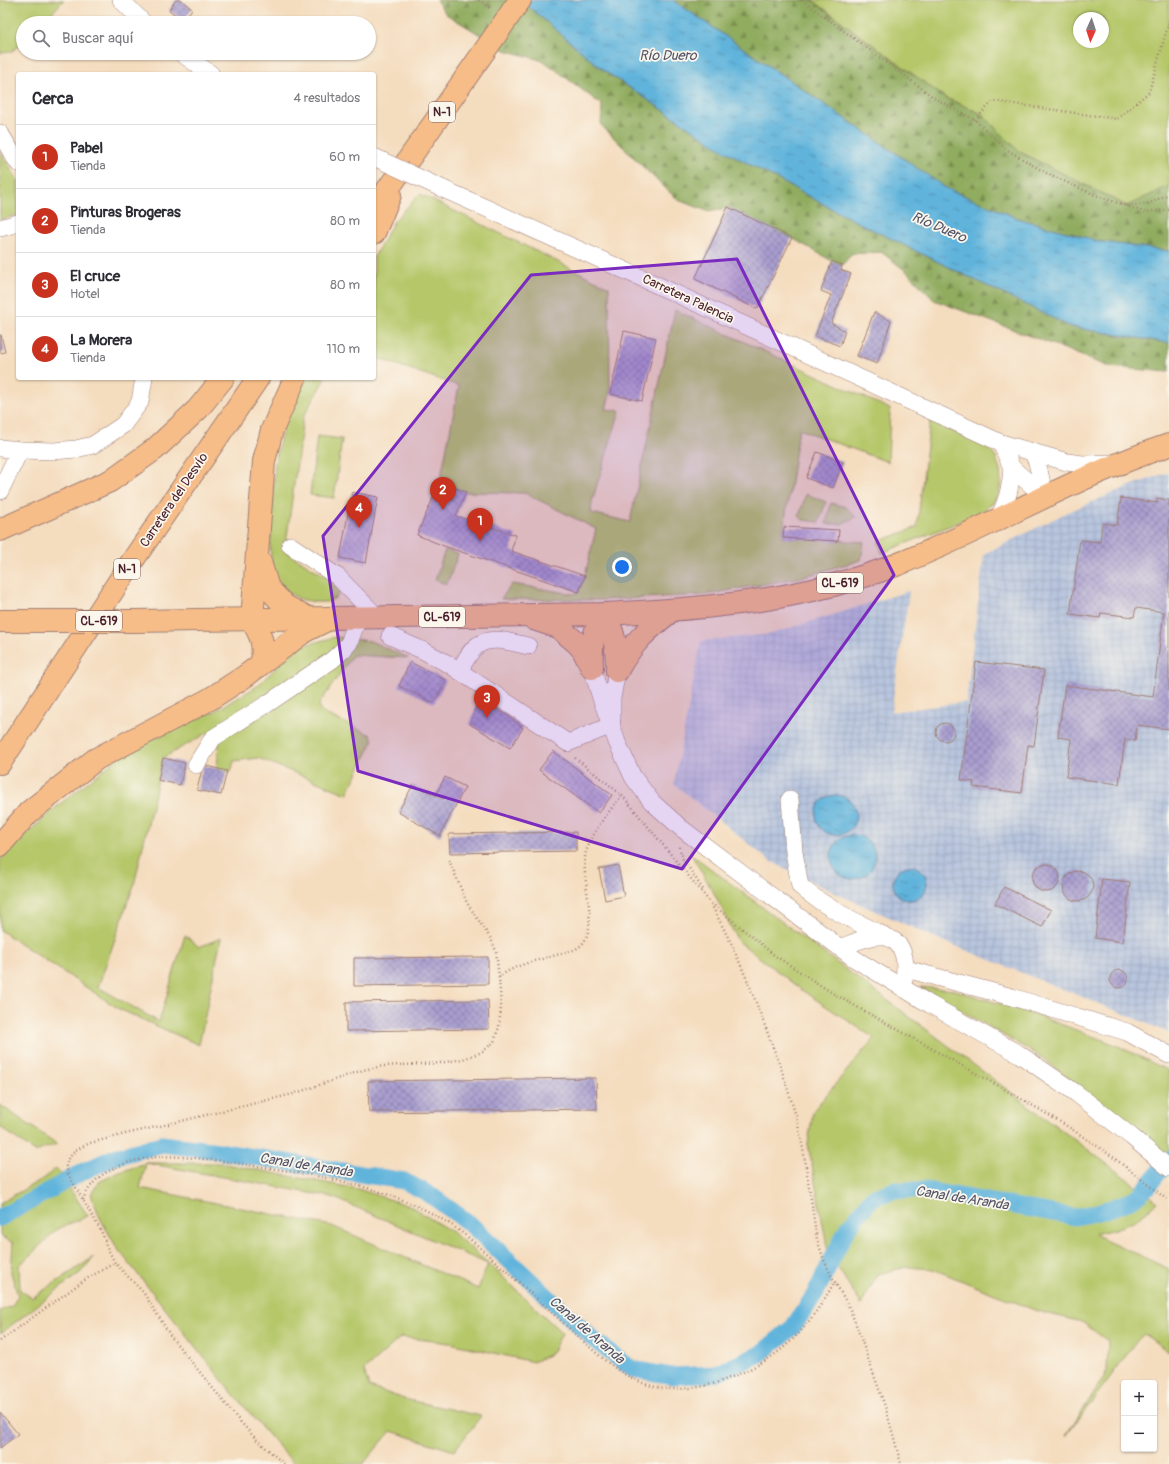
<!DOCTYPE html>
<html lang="es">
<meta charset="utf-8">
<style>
:root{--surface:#fff;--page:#f7f7f7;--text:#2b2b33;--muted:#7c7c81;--line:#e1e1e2;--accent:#c8321e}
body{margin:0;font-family:Pangolin,sans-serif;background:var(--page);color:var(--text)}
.controls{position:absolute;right:12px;bottom:12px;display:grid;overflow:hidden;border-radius:4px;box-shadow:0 1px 3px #0004}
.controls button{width:36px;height:36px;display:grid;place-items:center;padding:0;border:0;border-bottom:1px solid var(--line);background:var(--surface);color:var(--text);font:20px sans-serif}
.compass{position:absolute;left:1073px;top:12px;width:36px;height:36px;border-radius:50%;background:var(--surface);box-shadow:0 1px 3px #0004;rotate:183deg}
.you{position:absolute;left:622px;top:567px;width:14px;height:14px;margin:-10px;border:3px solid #fff;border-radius:50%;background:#1a73e8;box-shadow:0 0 0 6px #1a73e833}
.badge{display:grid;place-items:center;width:26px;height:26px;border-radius:50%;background:var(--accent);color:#fff;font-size:13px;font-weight:700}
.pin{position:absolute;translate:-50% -33px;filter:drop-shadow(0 1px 2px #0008)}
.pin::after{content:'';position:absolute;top:21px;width:14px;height:12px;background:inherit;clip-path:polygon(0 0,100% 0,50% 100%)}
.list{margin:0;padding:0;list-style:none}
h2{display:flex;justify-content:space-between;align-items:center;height:52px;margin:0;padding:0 16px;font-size:17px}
h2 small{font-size:13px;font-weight:400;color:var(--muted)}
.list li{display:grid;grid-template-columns:26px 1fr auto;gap:12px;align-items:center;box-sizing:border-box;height:64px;padding:0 16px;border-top:1px solid var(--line)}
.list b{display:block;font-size:15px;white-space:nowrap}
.list p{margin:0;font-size:13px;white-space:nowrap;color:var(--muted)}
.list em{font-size:13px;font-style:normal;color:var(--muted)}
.icon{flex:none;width:22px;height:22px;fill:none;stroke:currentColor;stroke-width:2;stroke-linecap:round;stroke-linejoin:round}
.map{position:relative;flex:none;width:1169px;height:1464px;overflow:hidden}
.search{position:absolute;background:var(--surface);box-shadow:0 1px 3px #0004;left:16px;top:16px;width:360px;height:44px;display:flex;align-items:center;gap:10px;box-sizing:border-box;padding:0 14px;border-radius:22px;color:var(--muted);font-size:15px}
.panel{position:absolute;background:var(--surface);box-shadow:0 1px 3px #0004;left:16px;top:72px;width:360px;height:308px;border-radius:4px}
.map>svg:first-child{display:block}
</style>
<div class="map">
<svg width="1169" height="1464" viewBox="0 0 1169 1464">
<defs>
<pattern id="industrial-grid" width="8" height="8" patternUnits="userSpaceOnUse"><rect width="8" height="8" fill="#b7c5de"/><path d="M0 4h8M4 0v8" fill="none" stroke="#9fa9bf"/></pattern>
<pattern id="forest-firs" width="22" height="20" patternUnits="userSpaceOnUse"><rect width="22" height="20" fill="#90ac5e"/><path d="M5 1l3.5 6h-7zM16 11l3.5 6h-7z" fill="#788b4e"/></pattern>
<pattern id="water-ripples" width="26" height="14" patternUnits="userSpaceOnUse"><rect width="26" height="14" fill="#61b4dc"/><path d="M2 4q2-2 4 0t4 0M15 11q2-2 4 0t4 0" fill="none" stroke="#5292b3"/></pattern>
<pattern id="building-cross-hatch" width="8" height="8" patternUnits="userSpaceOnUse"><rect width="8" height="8" fill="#a89ecf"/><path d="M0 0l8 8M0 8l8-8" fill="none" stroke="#8b80a8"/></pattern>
</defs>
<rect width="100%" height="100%" fill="#fbf7ec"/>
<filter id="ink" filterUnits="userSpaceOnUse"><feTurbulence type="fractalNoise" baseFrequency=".025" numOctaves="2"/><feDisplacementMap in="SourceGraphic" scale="8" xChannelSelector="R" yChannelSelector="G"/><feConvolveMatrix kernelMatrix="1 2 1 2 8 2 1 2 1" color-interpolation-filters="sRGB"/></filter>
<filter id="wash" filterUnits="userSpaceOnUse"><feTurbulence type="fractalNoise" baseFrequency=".012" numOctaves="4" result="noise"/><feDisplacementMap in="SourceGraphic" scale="16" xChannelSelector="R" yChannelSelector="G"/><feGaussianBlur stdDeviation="0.9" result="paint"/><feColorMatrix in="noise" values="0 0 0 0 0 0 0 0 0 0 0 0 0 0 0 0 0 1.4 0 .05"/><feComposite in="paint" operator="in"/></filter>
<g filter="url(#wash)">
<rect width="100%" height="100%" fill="#f4dcbe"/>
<polygon fill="url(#industrial-grid)" points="1169,472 1169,1033 1132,1017 943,941 835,893 770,861 674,784 701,641 771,634 909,591 891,712 966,702 984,554 1066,513 1127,487"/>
<g fill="#b6c76a" stroke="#80734a" fill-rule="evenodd">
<polygon points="0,0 64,0 42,23 23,23 23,42 11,52 0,53"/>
<path d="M812,0H1169V186L1127,206L1020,152L982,114L944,97ZM1079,18H1103V42H1079Z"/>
<polygon points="0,151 18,181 18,215 0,220"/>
<polygon points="420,194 609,287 610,394 606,409 620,411 592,501 591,513 630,522 675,310 890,409 888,462 799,429 784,527 783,537 864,542 861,560 798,578 704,595 601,600 501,599 512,584 573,594 579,592 585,576 596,529 525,493 466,492 440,482 459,386 374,357 374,257 394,221"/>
<polygon points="307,378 325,378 303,418 285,551 325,576 340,591 337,597 327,602 315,602 300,599 287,592 274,578 270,549 275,462 284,422"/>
<polygon points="930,421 989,448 996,458 1000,471 1001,482 999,493 993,503 979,514 882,553 878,542 917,527"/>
<polygon points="317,436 342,439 334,498 310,495"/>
<polygon points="806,494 826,502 819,522 803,520 799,516"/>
<polygon points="831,503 846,507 856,517 841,524 826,524"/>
<polygon points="445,550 458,554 447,584 435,580"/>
<polygon points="335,637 370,641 409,658 353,655 319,704 321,712 371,735 373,741 347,794 258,758 234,761 231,772 217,769 219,742 207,733 163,758 134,885 98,987 159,1022 185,935 199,947 221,938 199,1045 119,1009 0,930 0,860 13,846 54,809 128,750 213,712 256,687 298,647"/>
<polygon points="691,854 1158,1202 1133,1222 1115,1229 1094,1234 1169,1269 1169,1352 1144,1334 1137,1341 1066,1436 1107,1372 1108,1341 1082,1322 1037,1311 933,1269 906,1267 878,1274 861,1304 828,1252 808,1144 813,1111 874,1038 803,991 738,941 714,893"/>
<polygon points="920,987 955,990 1036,1015 1116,1045 1169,1071 1169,1157 1041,1057"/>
<polygon points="0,1105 57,1144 35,1152 0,1127"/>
<path d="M146,1163H220L358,1189L410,1206L452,1232L488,1263L562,1333L552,1353L533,1362L450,1343L401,1337L364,1370L369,1387L408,1400L481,1416L454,1451L391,1431L363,1464H294L229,1389L117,1248L100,1218L91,1194L99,1182L117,1173ZM146,1163L332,1197L488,1264L478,1289L332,1226L140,1188Z"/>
<polygon points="56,1168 88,1216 57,1229 19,1266 20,1290 32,1298 94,1257 81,1272 0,1334 0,1311 12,1306 18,1296 11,1273 13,1243 0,1236 0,1203 46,1177"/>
</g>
<g fill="url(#forest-firs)" stroke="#6d6644">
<polygon points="436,0 521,0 603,70 725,151 853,220 1071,327 1169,343 1169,372 1109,367 1057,346 934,300 905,270 881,252 852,254 842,265 832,261 792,238 728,208 707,211 678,200 644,168 601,125 602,105 544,61 505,50 446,14"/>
<polygon points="673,0 812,0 944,97 982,114 1020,152 1127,206 1169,186 1169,251 1102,242 1017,218 946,188"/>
</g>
<g fill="url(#water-ripples)" stroke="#566a84">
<polygon points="521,0 673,0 946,188 1017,218 1102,242 1169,251 1169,343 1071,327 853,220 725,151 603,70"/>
<circle cx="836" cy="815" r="20"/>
<circle cx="853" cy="857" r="22"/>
<circle cx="910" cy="883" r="17"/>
</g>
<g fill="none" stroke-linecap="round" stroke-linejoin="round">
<path stroke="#61b4dc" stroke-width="17" d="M0,1218L84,1171L115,1157L162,1144L211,1150L404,1181L429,1194L469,1223L594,1340L632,1369L672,1376L716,1374L760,1354L793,1327L815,1294L847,1229L872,1198L895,1190H926L1075,1217C1095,1213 1123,1207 1139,1195C1148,1188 1161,1169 1169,1159"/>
</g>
<g id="blocks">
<g fill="url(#building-cross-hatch)">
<polygon points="176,0 181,0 192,9 183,21 169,10"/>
<polygon points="728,207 792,238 757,309 695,279"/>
<polygon points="832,261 842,265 841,270 851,274 831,323 845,331 840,346 815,336 831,295 821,291"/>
<polygon points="874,312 891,321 877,364 857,356"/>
<polygon points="624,331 656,338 642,401 610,394"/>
<polygon points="0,335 1,335 5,352 0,353"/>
<polygon points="817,452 843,462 833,488 806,478"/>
<polygon points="440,482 466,492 456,516 516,535 511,551 585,576 579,592 444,546 417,535"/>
<polygon points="352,492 378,497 366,563 340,558"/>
<polygon points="1121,498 1157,503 1157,498 1169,500 1169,729 1137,725 1135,741 1125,739 1119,784 1066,777 1071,739 1058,737 1065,685 1153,697 1164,612 1136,608 1134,617 1101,613 1100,618 1070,614 1080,540 1100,542 1102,523 1117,525"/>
<polygon points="784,527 839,530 838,541 783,538"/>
<polygon points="410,662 446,680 434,703 399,686"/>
<polygon points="976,662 1044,670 1034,746 1028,745 1022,793 973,787 974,782 961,780"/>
<polygon points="479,698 504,713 523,728 510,748 470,724"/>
<circle cx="945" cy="732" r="9"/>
<polygon points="553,751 612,795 599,813 539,770"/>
<polygon points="163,758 185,763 180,785 158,780"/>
<polygon points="203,765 227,771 221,795 197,790"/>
<polygon points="445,777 465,787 440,836 398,812 413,785 444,799 436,794"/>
<polygon points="576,832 576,851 450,853 449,834"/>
<circle cx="1046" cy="878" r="14"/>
<polygon points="618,865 624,896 605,900 599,869"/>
<circle cx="1078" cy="886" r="15"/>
<polygon points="1102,879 1130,882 1123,942 1095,938"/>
<polygon points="1004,887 1051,910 1042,927 995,904"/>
<polygon points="488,957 488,984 354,986 354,958"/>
<circle cx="1119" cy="979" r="9"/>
<polygon points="488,1000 489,1029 346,1031 346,1002"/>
<polygon points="596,1078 597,1109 369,1112 368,1081"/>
<polygon points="0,1412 18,1434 0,1448"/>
</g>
</g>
</g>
<g filter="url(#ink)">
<use href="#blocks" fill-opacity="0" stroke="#9f7e74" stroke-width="1"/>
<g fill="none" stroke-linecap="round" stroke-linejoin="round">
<g stroke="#9f7e74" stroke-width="18">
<g id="minor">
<polyline points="121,0 144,23"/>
<polyline points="181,53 211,74"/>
<polyline points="0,133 18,163"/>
<polyline points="441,188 644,279 1001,443 1067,462 1082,464 1114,463"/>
<polyline points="0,228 18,223"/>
<polyline points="1001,443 1012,468 1045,497"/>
<polyline points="0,448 20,450 0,491"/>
<polyline points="20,450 54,451 76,449 93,445 123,425 140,402 144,378"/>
<polyline points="1032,452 1037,462 1045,497"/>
<path d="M998,519C1007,503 1011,487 1012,468"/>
<polyline points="290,545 338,577 378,618"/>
<polyline points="390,636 424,651 450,665 568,743 612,725"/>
<polyline points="592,668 601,698 617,742 633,777 652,802 681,828 855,959 931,1005 1019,1054 1076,1093 1132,1137 1169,1168"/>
<path d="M459,671C464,663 470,650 478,645C492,635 513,643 528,646"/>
<polyline points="612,719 612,698 617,671"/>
<polyline points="196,765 213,738 267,704 332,660 343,650 349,643 358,618"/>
<path d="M790,799L794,852L800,886C824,907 854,921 883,935"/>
<path d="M840,948C853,943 868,935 882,936C885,936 888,938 891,939C906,946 906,965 904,980"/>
<polyline points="906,969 1012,997 1127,1032 1169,1055"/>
</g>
</g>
<g stroke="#9f7e74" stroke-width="24">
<g id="major">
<path d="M604,614C615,632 617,650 617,671"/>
<polyline points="534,619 558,627 577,643 583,650 592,668"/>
<polyline points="0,621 63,621"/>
<path d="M135,621L604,614C706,609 805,601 901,563C991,527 1076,476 1169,445"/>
<path d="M592,667C591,643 592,635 604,614"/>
<path d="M617,671C632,643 647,630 671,611"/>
</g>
</g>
<g stroke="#9f7e74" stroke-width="24">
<g id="highway">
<polyline points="374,209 520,0"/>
<polyline points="374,233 390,195"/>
<polyline points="0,530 110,481 155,449 198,409 223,378"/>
<polyline points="260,562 268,588 285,606 310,619"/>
<path d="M262,662C264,642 262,638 252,620L264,461L272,430L295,378"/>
<polyline points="0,763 133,560 258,378"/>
<polyline points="0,845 29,812 96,759 210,699 244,677 305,631 331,618"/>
</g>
</g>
<g stroke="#9f7e74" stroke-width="2.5" stroke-dasharray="1 3" stroke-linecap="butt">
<polyline points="479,0 490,8"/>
<polyline points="802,0 936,99 975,120 1007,150 1048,174 1095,195 1127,206 1148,204 1169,194"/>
<polyline points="975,120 993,101 1117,119 1149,92 1169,22"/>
<polyline points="1129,207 1144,212 1169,210"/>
<polyline points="575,758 622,795 710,902 774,955 834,994 1020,1098 1067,1126 1109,1154 1169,1201"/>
<polyline points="679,847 683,859 704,891"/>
<polyline points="449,860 467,903 491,939 496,951 499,977"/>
<polyline points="711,904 732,945 751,989 782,1071 796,1116 804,1154 817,1239 824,1260 831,1275 848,1305 855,1322 886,1409 901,1464"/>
<path d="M83,1200C96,1164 147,1154 181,1157C215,1159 248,1165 282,1170C338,1179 396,1191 445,1221C464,1232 480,1248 497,1263C521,1284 545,1306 569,1328C595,1352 623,1381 660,1388C682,1391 709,1387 729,1378C782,1358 807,1330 834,1283"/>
<polyline points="0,1341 86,1279 115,1263"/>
<path d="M284,1464L256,1439L237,1418L172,1338L143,1292L115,1263L106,1245L102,1233L68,1174L66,1166L68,1159L76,1150L90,1143L121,1135L169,1124L293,1094L363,1070L383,1066L440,1063L463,1059L482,1052L494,1042L499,1027L501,1007L499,977C516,964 536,961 556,955C563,953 573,951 579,947C602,929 579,878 586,852C593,830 608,813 622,795"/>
</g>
<use href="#minor" stroke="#fff" stroke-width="17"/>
<use href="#major" stroke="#f7bd88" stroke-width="22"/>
<use href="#highway" stroke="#f7bd88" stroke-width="22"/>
<g stroke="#9f7e74" stroke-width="18" stroke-linecap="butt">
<polyline id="minor-bridge" points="374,157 441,188"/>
</g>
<g stroke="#9f7e74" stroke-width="24" stroke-linecap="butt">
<polyline id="major-bridge" points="63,621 135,621"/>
</g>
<use href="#minor-bridge" stroke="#fff" stroke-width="17"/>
<use href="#major-bridge" stroke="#f7bd88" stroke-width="22"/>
</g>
</g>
<path fill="#7b2cbf" fill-opacity="0.2" stroke="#7b2cbf" stroke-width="3" stroke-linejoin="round" d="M737,259L894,575L682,869L358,771L323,536L531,275Z"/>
<g text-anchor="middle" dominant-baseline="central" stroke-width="3.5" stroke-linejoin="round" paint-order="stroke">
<g fill="#fbf7ec" stroke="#7f6065" stroke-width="1">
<rect x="429" y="102" width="26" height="20" rx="3"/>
<rect x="114" y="559" width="26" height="20" rx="3"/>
<rect x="817" y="573" width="46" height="20" rx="3"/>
<rect x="419" y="607" width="46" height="20" rx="3"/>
<rect x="76" y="611" width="46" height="20" rx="3"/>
</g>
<g font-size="12" font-weight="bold" fill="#4a1f2b">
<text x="442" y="112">N-1</text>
<text x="127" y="569">N-1</text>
<text x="840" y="583">CL-619</text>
<text x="442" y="617">CL-619</text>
<text x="99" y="621">CL-619</text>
</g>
<g font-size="13" fill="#4a1f2b" stroke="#fbf7ec">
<text transform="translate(688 299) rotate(25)">Carretera Palencia</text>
<text transform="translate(174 500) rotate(-56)">Carretera del Desvío</text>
</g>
<g font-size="14" font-style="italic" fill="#525369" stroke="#fbf7ec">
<text x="668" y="55">Río Duero</text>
<text transform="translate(939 227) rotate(23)">Río Duero</text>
<text transform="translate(306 1165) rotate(9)">Canal de Aranda</text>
<text transform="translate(962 1198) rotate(9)">Canal de Aranda</text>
<text transform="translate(587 1330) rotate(41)">Canal de Aranda</text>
</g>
</g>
</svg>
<div class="controls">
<button>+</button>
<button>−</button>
</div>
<svg class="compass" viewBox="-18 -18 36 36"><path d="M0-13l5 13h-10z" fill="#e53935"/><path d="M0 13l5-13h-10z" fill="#7c7c81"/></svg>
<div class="you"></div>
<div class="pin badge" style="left:480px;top:541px">1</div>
<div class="pin badge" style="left:443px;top:510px">2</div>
<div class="pin badge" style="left:487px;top:718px">3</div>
<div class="pin badge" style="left:359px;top:528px">4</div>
<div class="search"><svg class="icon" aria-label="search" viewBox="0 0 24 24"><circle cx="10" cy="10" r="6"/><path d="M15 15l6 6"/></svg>Buscar aquí</div>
<section class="panel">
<h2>Cerca<small>4 resultados</small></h2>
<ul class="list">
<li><span class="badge">1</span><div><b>Pabel</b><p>Tienda</p></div><em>60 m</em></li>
<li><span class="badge">2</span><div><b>Pinturas Brogeras</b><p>Tienda</p></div><em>80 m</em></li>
<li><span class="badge">3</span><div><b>El cruce</b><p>Hotel</p></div><em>80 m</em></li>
<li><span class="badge">4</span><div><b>La Morera</b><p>Tienda</p></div><em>110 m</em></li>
</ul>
</section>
</div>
